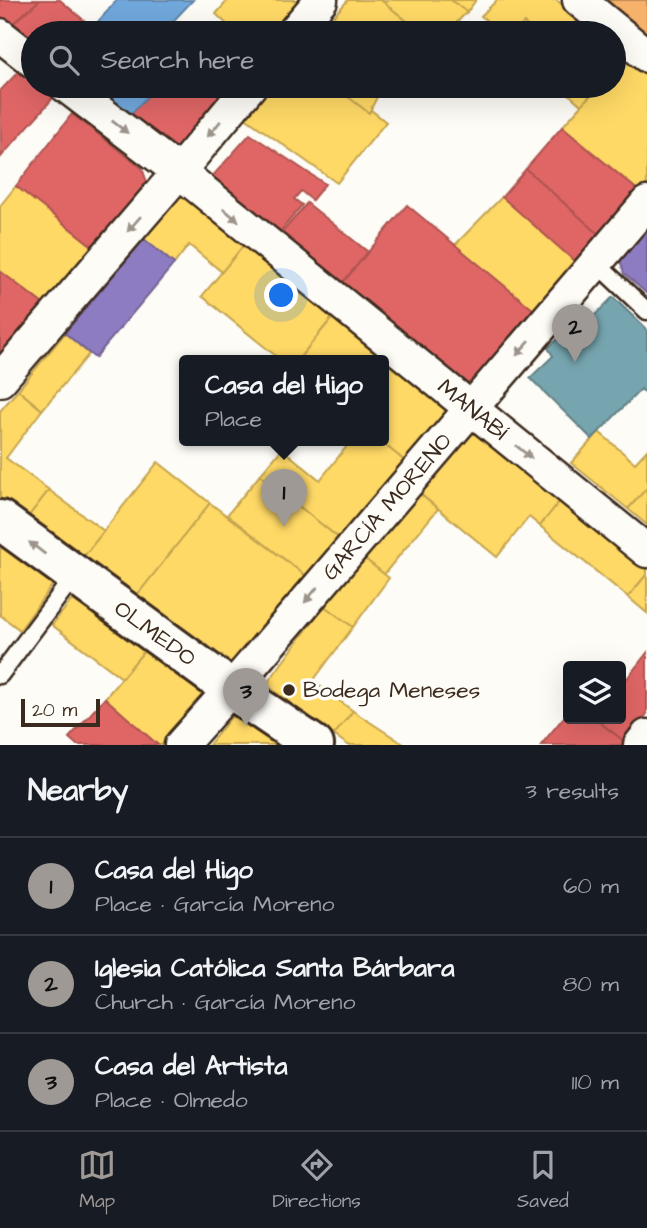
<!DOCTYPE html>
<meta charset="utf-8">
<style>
:root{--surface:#171b24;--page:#242831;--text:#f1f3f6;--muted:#9ea1a6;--line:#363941;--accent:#9f9995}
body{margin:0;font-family:"Architects Daughter",sans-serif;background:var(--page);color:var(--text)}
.controls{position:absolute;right:21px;bottom:21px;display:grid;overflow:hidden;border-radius:7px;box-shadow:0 7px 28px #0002}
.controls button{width:63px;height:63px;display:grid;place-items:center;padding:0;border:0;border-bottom:2px solid var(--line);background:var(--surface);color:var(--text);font:35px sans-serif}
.scale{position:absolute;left:21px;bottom:18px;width:79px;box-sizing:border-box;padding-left:7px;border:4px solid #3b2a1e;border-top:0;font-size:19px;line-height:24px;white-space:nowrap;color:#3b2a1e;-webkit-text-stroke:5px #fdfcf7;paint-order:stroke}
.you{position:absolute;left:282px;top:296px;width:24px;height:24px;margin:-18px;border:5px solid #fff;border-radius:50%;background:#1a73e8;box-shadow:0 0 0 10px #1a73e833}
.badge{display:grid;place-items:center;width:46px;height:46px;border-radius:50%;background:var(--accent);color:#111;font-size:23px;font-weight:700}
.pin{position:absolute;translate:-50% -58px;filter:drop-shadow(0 2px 4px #0008)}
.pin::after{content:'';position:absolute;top:37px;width:24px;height:21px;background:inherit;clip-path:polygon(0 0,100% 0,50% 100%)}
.popup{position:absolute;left:179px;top:355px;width:210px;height:91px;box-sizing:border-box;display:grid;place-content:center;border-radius:7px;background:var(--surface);filter:drop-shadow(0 2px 5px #0005);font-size:23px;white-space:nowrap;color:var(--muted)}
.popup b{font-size:26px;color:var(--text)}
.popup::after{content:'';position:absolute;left:50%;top:100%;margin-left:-14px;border:14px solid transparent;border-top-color:var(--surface)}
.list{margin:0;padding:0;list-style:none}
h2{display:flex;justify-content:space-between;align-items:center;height:91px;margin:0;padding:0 28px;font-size:30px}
h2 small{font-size:23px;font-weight:400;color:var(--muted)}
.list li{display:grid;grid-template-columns:46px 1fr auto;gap:21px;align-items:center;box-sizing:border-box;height:98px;padding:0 28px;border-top:2px solid var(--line)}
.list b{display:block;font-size:26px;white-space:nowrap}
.list p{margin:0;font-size:23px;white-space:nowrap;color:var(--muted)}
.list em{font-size:23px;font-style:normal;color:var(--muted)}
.icon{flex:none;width:38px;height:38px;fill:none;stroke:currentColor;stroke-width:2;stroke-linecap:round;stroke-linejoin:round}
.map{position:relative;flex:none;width:647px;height:745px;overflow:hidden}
.search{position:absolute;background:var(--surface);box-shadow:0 7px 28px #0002;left:21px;right:21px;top:21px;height:77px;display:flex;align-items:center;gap:18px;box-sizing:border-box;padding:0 24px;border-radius:38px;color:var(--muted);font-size:26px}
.sheet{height:385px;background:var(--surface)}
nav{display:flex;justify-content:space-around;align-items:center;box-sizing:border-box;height:98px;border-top:2px solid var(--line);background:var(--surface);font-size:19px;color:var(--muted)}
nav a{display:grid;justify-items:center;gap:4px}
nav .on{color:var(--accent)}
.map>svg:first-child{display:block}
</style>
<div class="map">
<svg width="647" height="745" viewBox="0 0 647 745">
<rect width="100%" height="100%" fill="#fdfcf7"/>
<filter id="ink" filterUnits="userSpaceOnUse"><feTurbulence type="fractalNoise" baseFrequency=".0143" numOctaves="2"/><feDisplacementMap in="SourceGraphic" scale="14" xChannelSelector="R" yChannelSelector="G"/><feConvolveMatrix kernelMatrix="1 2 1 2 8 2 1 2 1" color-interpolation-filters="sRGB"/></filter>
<g filter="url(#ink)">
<g fill="#ffd966" stroke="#c4a450" stroke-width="2">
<polygon points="228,0 305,0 279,33 236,33 216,14"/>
<polygon points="348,0 381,0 422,33 332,33 324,27"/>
<polygon points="381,0 451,0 467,12 446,33 422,33"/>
<polygon points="451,0 476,0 467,12"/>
<polygon points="497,0 556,0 583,20 570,33 535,33 524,23 514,33 502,33 481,16"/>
<polygon points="583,20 601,33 570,33"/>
<polygon points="628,53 647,69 647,186 641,193 562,127 599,86 614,86 614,69"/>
<polygon points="271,86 341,86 386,122 337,183 244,117"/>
<polygon points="334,86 373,86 380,91 369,113"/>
<polygon points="560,86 599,86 581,105"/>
<polygon points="16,186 95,248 48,308 0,271 0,206"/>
<polygon points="182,194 244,245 222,272 189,245 174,264 144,239"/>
<polygon points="502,197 579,265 536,312 455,245"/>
<polygon points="244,245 333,317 297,361 282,361 202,296"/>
<polygon points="333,317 449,411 406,462 380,441 384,441 384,361 297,361"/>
<polygon points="65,333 89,354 42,410 18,390"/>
<polygon points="18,390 42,410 6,458 49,490 25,521 0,500 0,411"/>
<polygon points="478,431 563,497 540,526 529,517 497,557 419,493 471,432"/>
<polygon points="599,432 635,463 647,450 647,488 628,509 571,463"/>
<polygon points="351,441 380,441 406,462 342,541 260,475 282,449 320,480"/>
<polygon points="158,462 210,503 131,603 79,562"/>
<polygon points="260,475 341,540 310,579 227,515"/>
<polygon points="647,488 647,525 628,509"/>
<polygon points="49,490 104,531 79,562 25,521"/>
<polygon points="419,493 438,509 384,574 365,559"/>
<polygon points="563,497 647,563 647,574 628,597 540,526"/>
<polygon points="210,503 310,579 231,680 131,603"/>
<polygon points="7,540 58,577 20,630 0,615 0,550"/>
<polygon points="365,559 389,578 353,627 324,606"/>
<polygon points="647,574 647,613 628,597"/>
<polygon points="79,591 150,644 122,678 52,625"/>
<polygon points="324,606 353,627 313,681 353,711 334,735 266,685"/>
<polygon points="150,644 200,681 205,698 162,745 158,745 105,698"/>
<polygon points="240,706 294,745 209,745"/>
<polygon points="353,711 405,745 348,745 334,735"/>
</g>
<g fill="#e06666" stroke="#ae5450" stroke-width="2">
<polygon points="0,0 40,0 11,25 0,17"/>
<polygon points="40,0 60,0 93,28 88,33 33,33 33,43 11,25"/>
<polygon points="20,70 33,81 33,86 39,86 53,98 1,157 0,91"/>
<polygon points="157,86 218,86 229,95 188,146 174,149 129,116"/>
<polygon points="72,114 142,168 147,182 95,248 16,186"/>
<polygon points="562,127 641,193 604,239 526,169"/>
<polygon points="250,134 325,184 312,200 301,191 294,199 302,205 279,233 209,180"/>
<polygon points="526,169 604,239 579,265 502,197"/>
<polygon points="307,203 368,252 340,286 279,236"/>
<polygon points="407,205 536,312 471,389 340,286"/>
<polygon points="0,271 48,308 0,362"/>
<polygon points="647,653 647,714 625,742 595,719 621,719 621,686"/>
<polygon points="105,698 158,745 77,745 69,738"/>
<polygon points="568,712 568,719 595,719 625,742 622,745 541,745"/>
</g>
<g fill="#8e7cc3" stroke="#756392" stroke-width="2">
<polygon points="647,224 647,294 624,273 619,256"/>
<polygon points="144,239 174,264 95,358 65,333"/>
</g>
<g fill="#6fa8dc" stroke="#5f82a3" stroke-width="2">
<polygon points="117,0 193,0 162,33 88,33"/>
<polygon points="89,86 157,86 129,116"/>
</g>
<polygon fill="#f6b26b" stroke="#be8954" stroke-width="2" points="604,0 647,0 647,38"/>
<polygon fill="#76a5af" stroke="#648084" stroke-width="2" points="613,297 647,330 647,395 641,389 592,439 530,378 553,356 548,348 579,320 588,322"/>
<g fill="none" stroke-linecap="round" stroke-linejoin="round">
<g stroke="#3b2a1e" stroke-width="21">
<g id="lane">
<polyline points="596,263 647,311"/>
<polyline points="0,675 74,576"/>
</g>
</g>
<g stroke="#3b2a1e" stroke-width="37">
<g id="street">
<polyline points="579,0 647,56"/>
<polyline points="293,33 321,0"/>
<polyline points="0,35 33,61"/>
<path id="s1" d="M66,86L187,178L647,551"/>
<polyline points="0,380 171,181 250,86"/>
<path id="s2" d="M181,745L231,689L647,203"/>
<polyline points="640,745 647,736"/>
</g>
</g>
<g stroke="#3b2a1e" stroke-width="44">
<g id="secondary">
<path id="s3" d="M0,520L231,689L314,745"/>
</g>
</g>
<use href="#lane" stroke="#fdfcf7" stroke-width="16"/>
<use href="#street" stroke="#fdfcf7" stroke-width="32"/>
<use href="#secondary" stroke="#fdfcf7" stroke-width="38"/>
</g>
<defs><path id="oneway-solid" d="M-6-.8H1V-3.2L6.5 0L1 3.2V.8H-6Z" transform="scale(1.75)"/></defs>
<g fill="#9c938a">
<use href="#oneway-solid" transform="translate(120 127) rotate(38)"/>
<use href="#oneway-solid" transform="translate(214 129) rotate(130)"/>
<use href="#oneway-solid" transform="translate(231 215) rotate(39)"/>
<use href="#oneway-solid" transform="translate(134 224) rotate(131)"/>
<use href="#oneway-solid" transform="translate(523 348) rotate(131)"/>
<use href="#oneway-solid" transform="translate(524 452) rotate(39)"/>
<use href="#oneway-solid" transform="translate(37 548) rotate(-143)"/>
<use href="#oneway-solid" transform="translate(311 595) rotate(130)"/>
</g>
</g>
<circle fill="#3b2a1e" stroke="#fdfcf7" stroke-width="2.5" cx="289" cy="690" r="7"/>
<g text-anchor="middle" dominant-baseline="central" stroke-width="7" stroke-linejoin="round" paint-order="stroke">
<g font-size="23" fill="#3b2a1e" stroke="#fdfcf7">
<text stroke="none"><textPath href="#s1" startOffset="520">MANABÍ</textPath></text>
<text stroke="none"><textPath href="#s2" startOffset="315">GARCÍA MORENO</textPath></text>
<text stroke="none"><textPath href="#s3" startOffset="192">OLMEDO</textPath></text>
</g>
<g font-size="23" fill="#3b2a1e" stroke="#fdfcf7" text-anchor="start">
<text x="303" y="690">Bodega Meneses</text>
</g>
</g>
</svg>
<div class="controls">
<button><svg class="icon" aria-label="layers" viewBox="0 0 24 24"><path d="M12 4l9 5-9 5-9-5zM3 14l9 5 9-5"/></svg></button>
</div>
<div class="scale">20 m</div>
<div class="you"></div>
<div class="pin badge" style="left:284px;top:527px">1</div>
<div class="popup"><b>Casa del Higo</b>Place</div>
<div class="pin badge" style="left:575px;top:362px">2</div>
<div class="pin badge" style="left:246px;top:726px">3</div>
<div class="search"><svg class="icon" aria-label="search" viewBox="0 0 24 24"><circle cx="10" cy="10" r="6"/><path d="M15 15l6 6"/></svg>Search here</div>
</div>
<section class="sheet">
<h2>Nearby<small>3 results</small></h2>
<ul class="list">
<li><span class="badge">1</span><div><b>Casa del Higo</b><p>Place · García Moreno</p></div><em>60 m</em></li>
<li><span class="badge">2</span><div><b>Iglesia Católica Santa Bárbara</b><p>Church · García Moreno</p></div><em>80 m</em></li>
<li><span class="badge">3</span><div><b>Casa del Artista</b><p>Place · Olmedo</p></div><em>110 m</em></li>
</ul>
</section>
<nav>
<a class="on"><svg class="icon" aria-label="map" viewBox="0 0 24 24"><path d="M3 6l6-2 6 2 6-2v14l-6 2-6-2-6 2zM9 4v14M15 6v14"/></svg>Map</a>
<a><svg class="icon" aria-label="directions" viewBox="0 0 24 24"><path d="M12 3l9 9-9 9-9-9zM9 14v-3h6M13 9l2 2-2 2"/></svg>Directions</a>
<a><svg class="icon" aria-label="saved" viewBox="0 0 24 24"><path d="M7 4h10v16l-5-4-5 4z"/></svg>Saved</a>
</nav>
